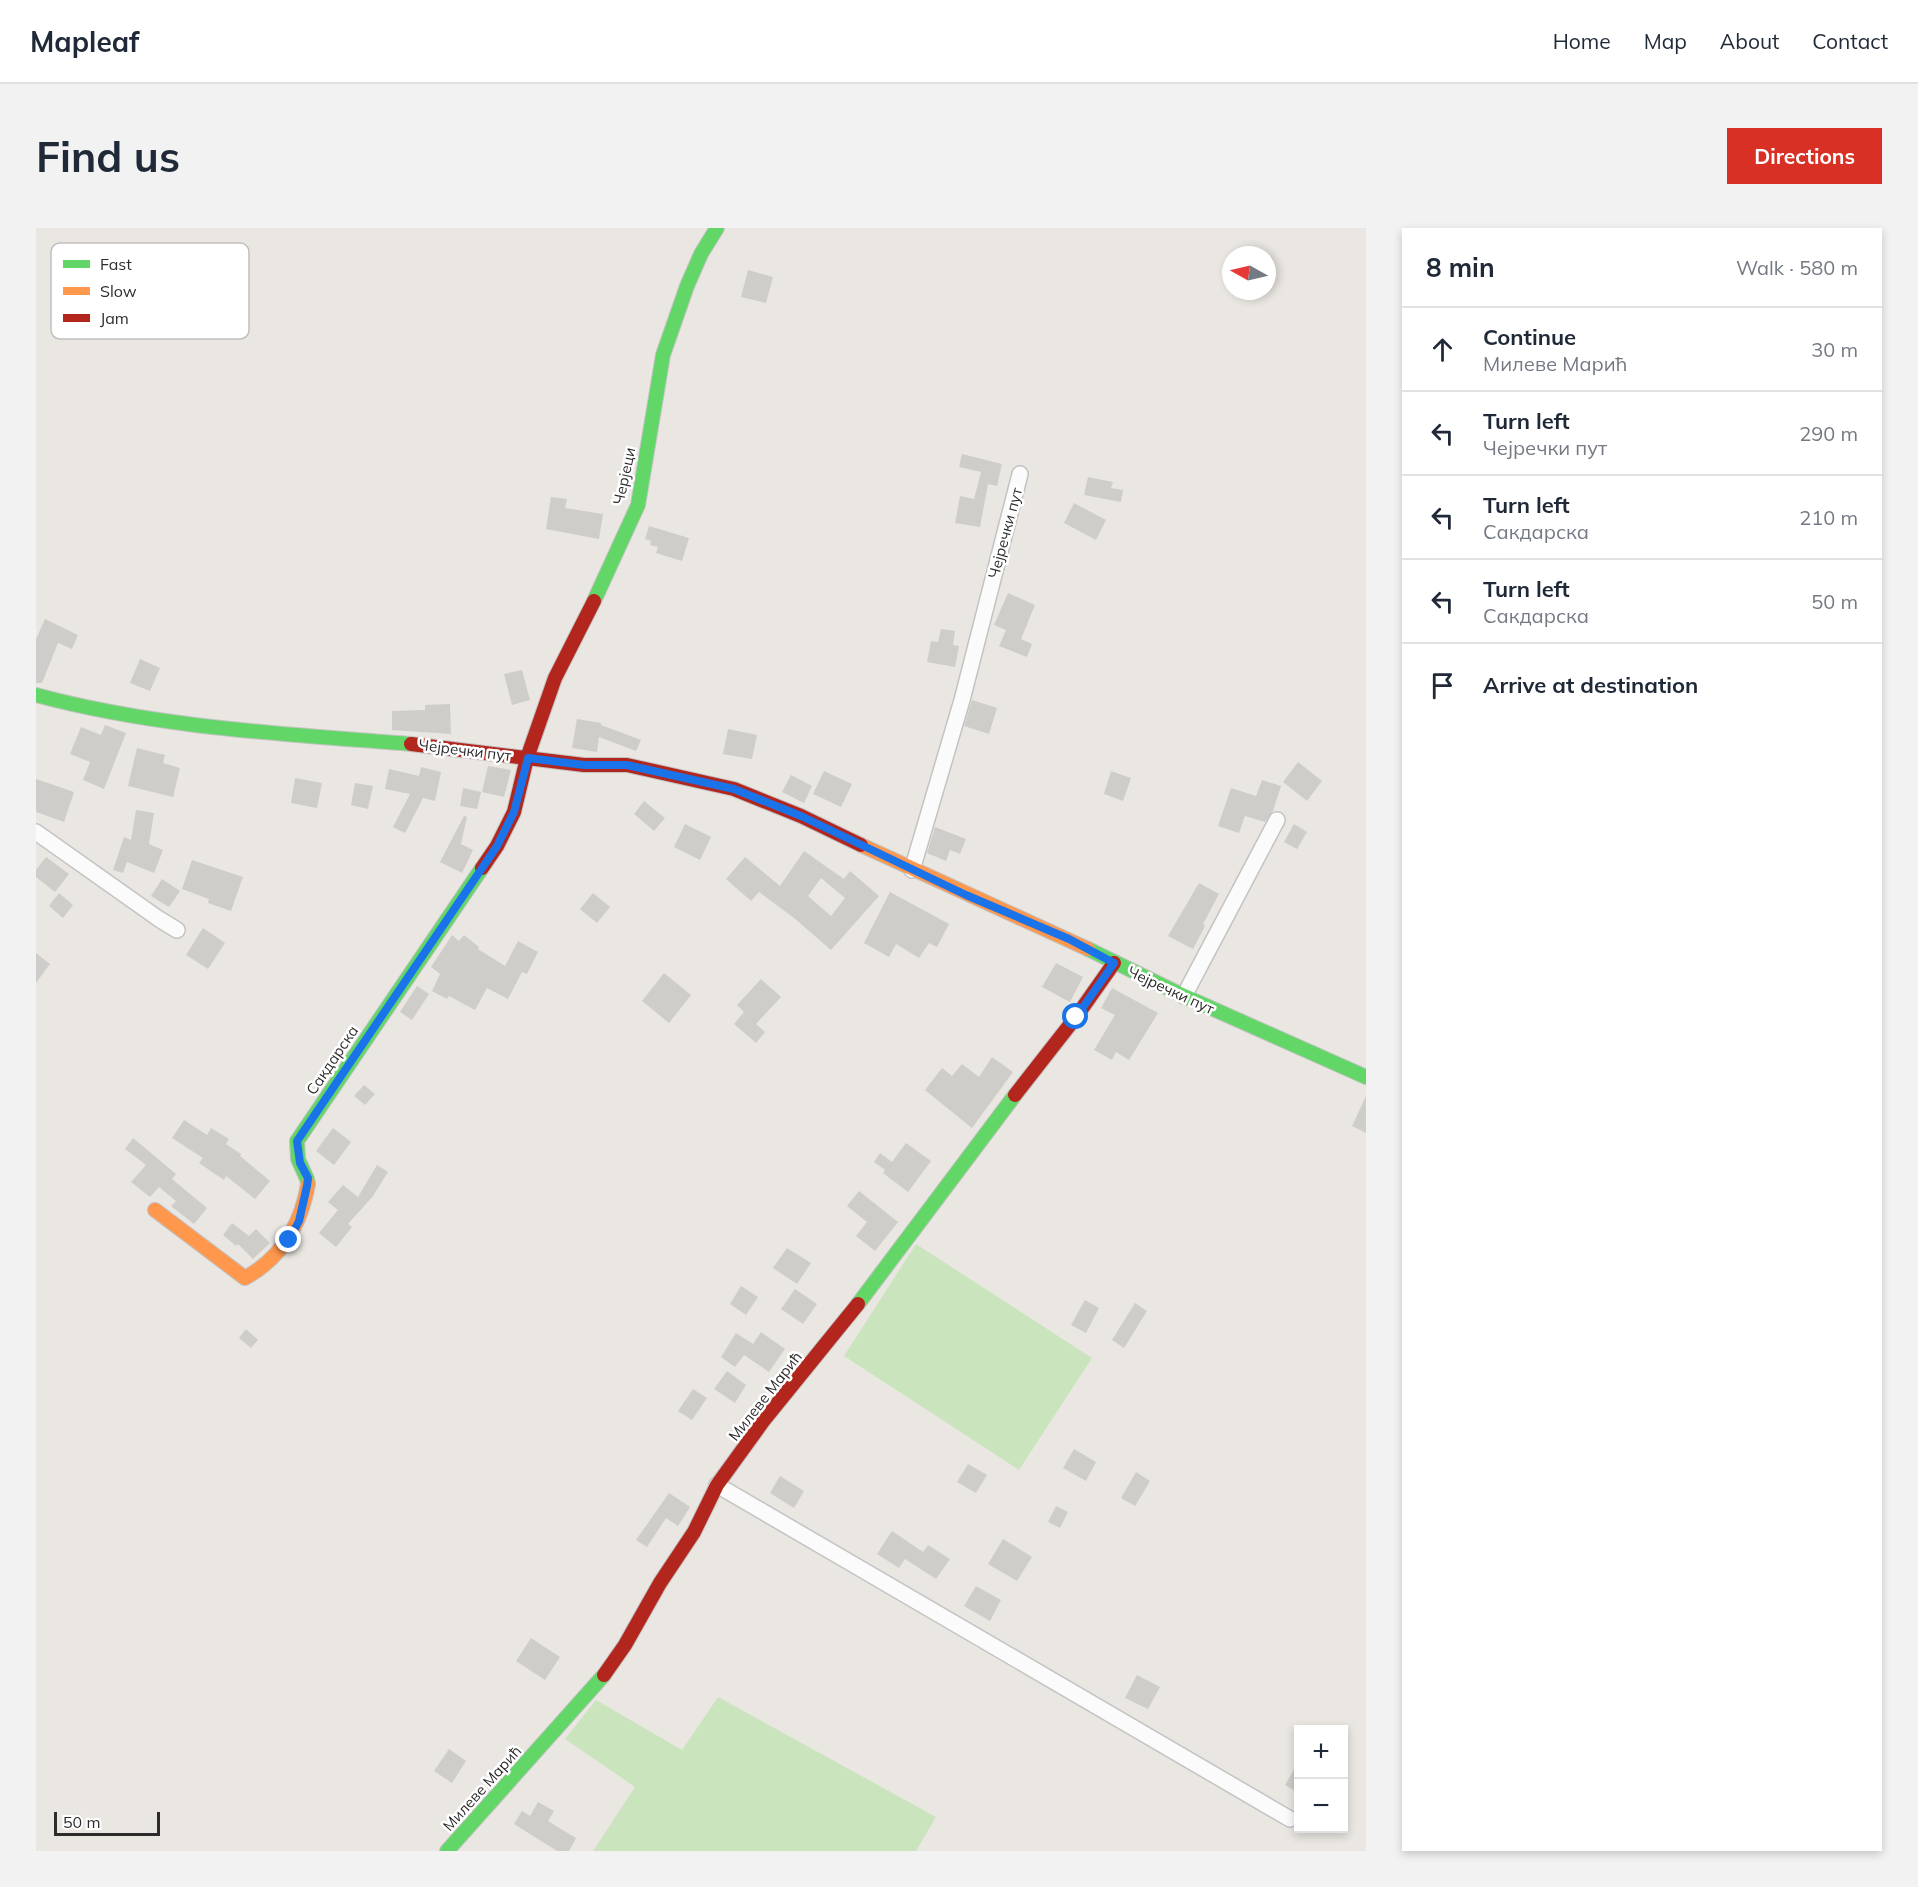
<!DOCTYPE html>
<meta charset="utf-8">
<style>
:root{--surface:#fff;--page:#f2f2f3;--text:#1f2937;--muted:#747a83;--line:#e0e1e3;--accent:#d93025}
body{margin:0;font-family:Mulish,sans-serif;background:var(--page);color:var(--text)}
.controls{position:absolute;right:18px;bottom:18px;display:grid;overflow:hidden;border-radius:0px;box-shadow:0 3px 9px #0003}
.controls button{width:54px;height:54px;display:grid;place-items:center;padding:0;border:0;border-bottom:2px solid var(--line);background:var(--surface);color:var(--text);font:30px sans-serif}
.compass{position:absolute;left:1186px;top:18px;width:54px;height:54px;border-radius:50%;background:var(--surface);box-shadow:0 3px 9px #0003;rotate:278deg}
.scale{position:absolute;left:18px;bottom:15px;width:106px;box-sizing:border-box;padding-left:6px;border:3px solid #2c2c2c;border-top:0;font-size:16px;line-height:21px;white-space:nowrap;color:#2c2c2c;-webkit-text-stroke:4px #fff;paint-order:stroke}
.stop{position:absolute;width:18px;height:18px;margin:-14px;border:4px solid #1a73e8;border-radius:50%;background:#fff}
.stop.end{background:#1a73e8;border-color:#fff;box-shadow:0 2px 6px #0008}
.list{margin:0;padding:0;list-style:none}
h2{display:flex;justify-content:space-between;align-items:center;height:78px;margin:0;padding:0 24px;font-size:26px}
h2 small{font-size:20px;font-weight:400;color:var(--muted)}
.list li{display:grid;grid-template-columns:39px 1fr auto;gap:18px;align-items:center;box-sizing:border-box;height:84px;padding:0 24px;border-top:2px solid var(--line)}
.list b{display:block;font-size:22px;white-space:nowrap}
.list p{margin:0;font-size:20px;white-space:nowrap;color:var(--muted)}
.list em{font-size:20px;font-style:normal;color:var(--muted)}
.icon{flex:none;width:33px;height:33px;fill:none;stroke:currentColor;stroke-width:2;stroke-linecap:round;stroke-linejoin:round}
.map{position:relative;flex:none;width:1330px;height:1623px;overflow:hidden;border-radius:0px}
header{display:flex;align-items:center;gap:36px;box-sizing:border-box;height:84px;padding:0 30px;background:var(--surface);border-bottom:2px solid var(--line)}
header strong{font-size:28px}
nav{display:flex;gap:33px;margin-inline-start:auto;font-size:21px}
.intro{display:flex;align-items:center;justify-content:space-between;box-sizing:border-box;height:144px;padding:0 36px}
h1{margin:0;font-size:42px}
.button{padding:15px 27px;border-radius:0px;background:var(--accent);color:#fff;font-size:21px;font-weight:700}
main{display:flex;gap:36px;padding:0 36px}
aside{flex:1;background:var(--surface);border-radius:0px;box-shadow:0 3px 9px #0003}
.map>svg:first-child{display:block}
</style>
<header>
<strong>Mapleaf</strong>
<nav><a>Home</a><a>Map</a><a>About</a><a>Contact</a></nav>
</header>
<div class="intro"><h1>Find us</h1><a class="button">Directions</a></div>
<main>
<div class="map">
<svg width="1330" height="1623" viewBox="0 0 1330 1623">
<rect width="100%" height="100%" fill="#eae7e2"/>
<g fill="#cae4bd">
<polygon points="880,1016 1056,1130 983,1242 808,1128"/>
<polygon points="682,1469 900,1589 880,1623 557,1623 599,1559 529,1511 560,1472 646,1522"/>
</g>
<g fill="#cfcdc9" fill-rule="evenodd">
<polygon points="712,42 737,49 730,75 705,69"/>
<polygon points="926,226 966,236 961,258 952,256 944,299 919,295 924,268 938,271 945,244 923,239"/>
<polygon points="1052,249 1077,254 1075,260 1087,262 1085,274 1048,267"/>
<polygon points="515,269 531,271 529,280 567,286 563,311 510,301"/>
<polygon points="1038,275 1070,292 1060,312 1028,295"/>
<polygon points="613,298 653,310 646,333 620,325 622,319 614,317 615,313 609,311"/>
<polygon points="972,365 999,377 985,411 996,416 991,429 963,418 970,402 958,397"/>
<polygon points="9,391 42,407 36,421 22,415 6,455 0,455 0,411"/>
<polygon points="905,401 919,403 917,417 923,418 919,439 891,434 895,413 902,414"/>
<polygon points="104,431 124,440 114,463 94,455"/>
<polygon points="486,442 494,472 476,477 468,446"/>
<polygon points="936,472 961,480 953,506 928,498"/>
<polygon points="414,476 415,506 356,502 356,483 389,482 389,477"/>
<polygon points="541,491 565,495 565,497 605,512 600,523 563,509 561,524 536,520"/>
<polygon points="69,497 90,505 68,561 47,552 54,534 34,526 45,499 65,507"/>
<polygon points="692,501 721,507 716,531 687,526"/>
<polygon points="101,520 129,527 127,535 144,540 137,569 92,558"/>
<polygon points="1262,534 1286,553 1271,573 1247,554"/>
<polygon points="452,538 475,542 468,569 446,564"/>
<polygon points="385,539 405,544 399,573 387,570 369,605 357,599 374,566 349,561 353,541 383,548"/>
<polygon points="788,543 816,556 805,579 777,566"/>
<polygon points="1075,543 1095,550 1087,573 1068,566"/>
<polygon points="755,547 776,558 768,575 746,564"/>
<polygon points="259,550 286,555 281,580 255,575"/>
<polygon points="0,551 38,564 28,594 0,584"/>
<polygon points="1226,552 1245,558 1237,583 1229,594 1209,588 1203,605 1182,598 1195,560 1220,568"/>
<polygon points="319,555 337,558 332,581 315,577"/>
<polygon points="427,560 445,564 441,581 424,578"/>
<polygon points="608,573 629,590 618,603 598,586"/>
<polygon points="100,582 118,585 113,616 127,622 118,645 91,634 87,645 77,642 88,609 95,612"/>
<polygon points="428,588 431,589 425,616 437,622 426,645 404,634"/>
<polygon points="649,596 675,609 664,632 638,619"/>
<polygon points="1258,596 1271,604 1261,621 1248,614"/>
<polygon points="899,599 930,611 924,626 914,622 910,633 891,625"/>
<path d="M768,623L808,651L814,643L843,668L795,722L758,690L723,664L715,673L690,651L709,629L744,658ZM785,650L809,670L795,688L772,668Z"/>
<polygon points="10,629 33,646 19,664 0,649 0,642"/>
<polygon points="156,632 207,649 195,683 172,675 173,671 146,661"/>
<polygon points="126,651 144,663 133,679 115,668"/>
<polygon points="1163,655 1183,666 1167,696 1169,698 1157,721 1132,708"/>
<polygon points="854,664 913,696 901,719 893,715 883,730 860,716 853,729 828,715"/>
<polygon points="23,665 37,677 27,690 13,678"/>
<polygon points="557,665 574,679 561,695 544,681"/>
<polygon points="167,700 189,715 172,741 150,727"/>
<polygon points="416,707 423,713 428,707 443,719 442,721 469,738 482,713 502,724 491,746 486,744 472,771 451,760 439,782 413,768 411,771 396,763 404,746 395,739"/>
<polygon points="0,725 14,736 0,755"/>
<polygon points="1020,735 1047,749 1034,774 1006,759"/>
<polygon points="628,745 655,767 633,795 606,773"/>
<polygon points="725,751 745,769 720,796 729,804 720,815 698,796 708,784 701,777"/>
<polygon points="381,758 393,766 376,792 364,784"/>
<polygon points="1076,760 1122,785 1093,832 1080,824 1076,832 1058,822 1079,787 1065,780"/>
<polygon points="956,829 977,844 936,900 889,862 906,840 916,848 926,836 943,849"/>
<polygon points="328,857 339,866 329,877 318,868"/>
<polygon points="1330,868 1330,905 1316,898"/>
<polygon points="148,892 171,907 175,900 193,911 190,916 205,926 204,928 234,953 219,971 190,948 188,952 163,935 167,930 136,910"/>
<polygon points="297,900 315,914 298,937 280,923"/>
<polygon points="97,910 140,946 136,951 171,980 158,996 135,978 140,973 123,959 114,969 95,954 110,937 89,921"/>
<polygon points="870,915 895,933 872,964 847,945 849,942 838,934 844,925 856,934"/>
<polygon points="341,937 352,944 337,968 312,996 316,999 300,1019 283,1005 302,982 292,974 307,957 322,969"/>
<polygon points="823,963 862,994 839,1023 820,1008 831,994 811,978"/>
<polygon points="196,995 213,1008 220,1001 234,1015 217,1031 202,1016 200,1018 187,1007"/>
<polygon points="751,1020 775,1035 761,1056 737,1040"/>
<polygon points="705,1058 722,1069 710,1087 694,1076"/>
<polygon points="759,1061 781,1076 767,1096 745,1081"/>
<polygon points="1049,1072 1063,1080 1050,1105 1035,1097"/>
<polygon points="1099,1075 1111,1083 1088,1120 1076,1112"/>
<polygon points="210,1101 222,1112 215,1120 203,1110"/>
<polygon points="725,1104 749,1121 733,1144 708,1127 699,1139 685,1129 700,1105 717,1116"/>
<polygon points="691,1143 710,1157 699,1175 678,1161"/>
<polygon points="657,1161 671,1170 656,1192 642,1183"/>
<polygon points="1038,1221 1060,1234 1050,1253 1027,1240"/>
<polygon points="932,1236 951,1247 940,1265 921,1254"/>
<polygon points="1100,1244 1114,1253 1099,1278 1085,1270"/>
<polygon points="744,1248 768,1263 758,1280 734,1265"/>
<polygon points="633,1265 654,1279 642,1298 630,1290 611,1319 600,1312"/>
<polygon points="1020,1278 1032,1284 1024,1300 1012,1294"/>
<polygon points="856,1303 887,1324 892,1317 914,1331 900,1351 869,1331 863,1340 841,1326"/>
<polygon points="967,1311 996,1329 981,1353 952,1336"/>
<polygon points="940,1358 965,1372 954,1393 928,1378"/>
<polygon points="495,1410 524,1429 509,1452 480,1433"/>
<polygon points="1101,1447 1124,1459 1112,1481 1089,1470"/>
<polygon points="413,1521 430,1533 416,1555 398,1543"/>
<polygon points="1263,1533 1263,1565 1249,1557"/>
<polygon points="502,1574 518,1583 512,1593 540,1610 533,1623 521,1623 478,1596 486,1583 494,1588"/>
</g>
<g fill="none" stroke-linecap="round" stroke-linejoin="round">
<g stroke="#c4c3c3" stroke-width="18">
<g id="street">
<polyline points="0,604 123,691 141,702"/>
<polyline points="876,642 926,472 984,246"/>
<polyline points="1148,768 1241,592"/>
<polyline points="681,1257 1254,1591"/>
</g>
</g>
<g stroke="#c4c3c3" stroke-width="16">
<g id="fast">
<polyline points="558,373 602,277 627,127 651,58 665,26 681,0"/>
<path d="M0,467C122,500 250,506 375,516"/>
<polyline points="1052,721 1148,768 1330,849"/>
<polyline points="272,956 271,951 262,931 261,913 446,640"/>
<polyline points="822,1076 979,867"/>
<polyline points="411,1623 568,1447"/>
</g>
</g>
<g stroke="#c4c3c3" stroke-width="16">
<g id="slow">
<polyline points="825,617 1052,721"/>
<path d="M119,982L209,1050C245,1030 265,997 272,956"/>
</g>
</g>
<g stroke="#c4c3c3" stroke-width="16">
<g id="jam">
<polyline points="375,516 548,537 591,537 698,561 765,588 825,617"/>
<polyline points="446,640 461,618 478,584 491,530 519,450 558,373"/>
<polyline points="979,867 1040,789 1078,735"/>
<polyline points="568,1447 589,1417 624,1355 658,1304 681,1257 728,1192 822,1076"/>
</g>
</g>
<use href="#street" stroke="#fcfbfb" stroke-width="15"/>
<use href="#fast" stroke="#63d668" stroke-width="14"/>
<use href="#slow" stroke="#ff974d" stroke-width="14"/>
<use href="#jam" stroke="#b3261e" stroke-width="14"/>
</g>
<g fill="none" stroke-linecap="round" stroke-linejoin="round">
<polyline stroke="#1a73e8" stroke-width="8" points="253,1012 263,993 271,958 272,950 264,935 261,913 461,618 478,584 492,530 548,537 591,537 698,561 765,588 930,667 1033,711 1078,735 1040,789"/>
</g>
<g text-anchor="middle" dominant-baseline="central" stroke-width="5" stroke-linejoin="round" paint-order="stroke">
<g font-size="15" fill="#2c2c2c" stroke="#fff">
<text transform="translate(588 248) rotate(-78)">Черјеци</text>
<text transform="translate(969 305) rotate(-75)">Чејречки пут</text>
<text transform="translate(429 522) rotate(7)">Чејречки пут</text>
<text transform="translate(1135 762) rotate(25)">Чејречки пут</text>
<text transform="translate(296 832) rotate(-56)">Сакдарска</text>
<text transform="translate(729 1168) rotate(-52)">Милеве Мaрић</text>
<text transform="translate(446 1560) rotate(-48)">Милеве Мaрић</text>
</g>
</g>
<rect x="15" y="15" width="198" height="96" rx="9" fill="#fff" stroke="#c0c0c0" stroke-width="1.5"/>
<rect x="27" y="32" width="27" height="8" fill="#63d668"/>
<rect x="27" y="59" width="27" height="8" fill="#ff974d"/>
<rect x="27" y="86" width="27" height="8" fill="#b3261e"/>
<g font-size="16" fill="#2c2c2c">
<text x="64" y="42">Fast</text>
<text x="64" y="69">Slow</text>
<text x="64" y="96">Jam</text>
</g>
</svg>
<div class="controls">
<button>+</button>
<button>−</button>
</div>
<svg class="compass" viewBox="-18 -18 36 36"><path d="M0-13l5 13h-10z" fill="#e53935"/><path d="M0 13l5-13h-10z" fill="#747a83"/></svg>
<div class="scale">50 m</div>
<div class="stop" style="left:1040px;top:789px"></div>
<div class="stop end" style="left:253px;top:1012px"></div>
</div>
<aside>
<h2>8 min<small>Walk · 580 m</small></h2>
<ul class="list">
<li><svg class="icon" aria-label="ahead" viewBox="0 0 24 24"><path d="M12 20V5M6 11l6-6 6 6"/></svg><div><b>Continue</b><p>Милеве Мaрић</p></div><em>30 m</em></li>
<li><svg class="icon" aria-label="left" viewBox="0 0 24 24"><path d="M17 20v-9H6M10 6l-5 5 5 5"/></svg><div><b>Turn left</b><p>Чејречки пут</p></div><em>290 m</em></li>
<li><svg class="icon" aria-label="left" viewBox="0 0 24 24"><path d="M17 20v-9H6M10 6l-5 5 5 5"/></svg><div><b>Turn left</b><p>Сакдарска</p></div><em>210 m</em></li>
<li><svg class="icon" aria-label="left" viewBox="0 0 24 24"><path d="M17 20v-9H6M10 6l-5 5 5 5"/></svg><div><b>Turn left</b><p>Сакдарска</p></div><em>50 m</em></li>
<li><svg class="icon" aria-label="arrive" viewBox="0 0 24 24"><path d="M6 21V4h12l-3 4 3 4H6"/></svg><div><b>Arrive at destination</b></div></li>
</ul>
</aside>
</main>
